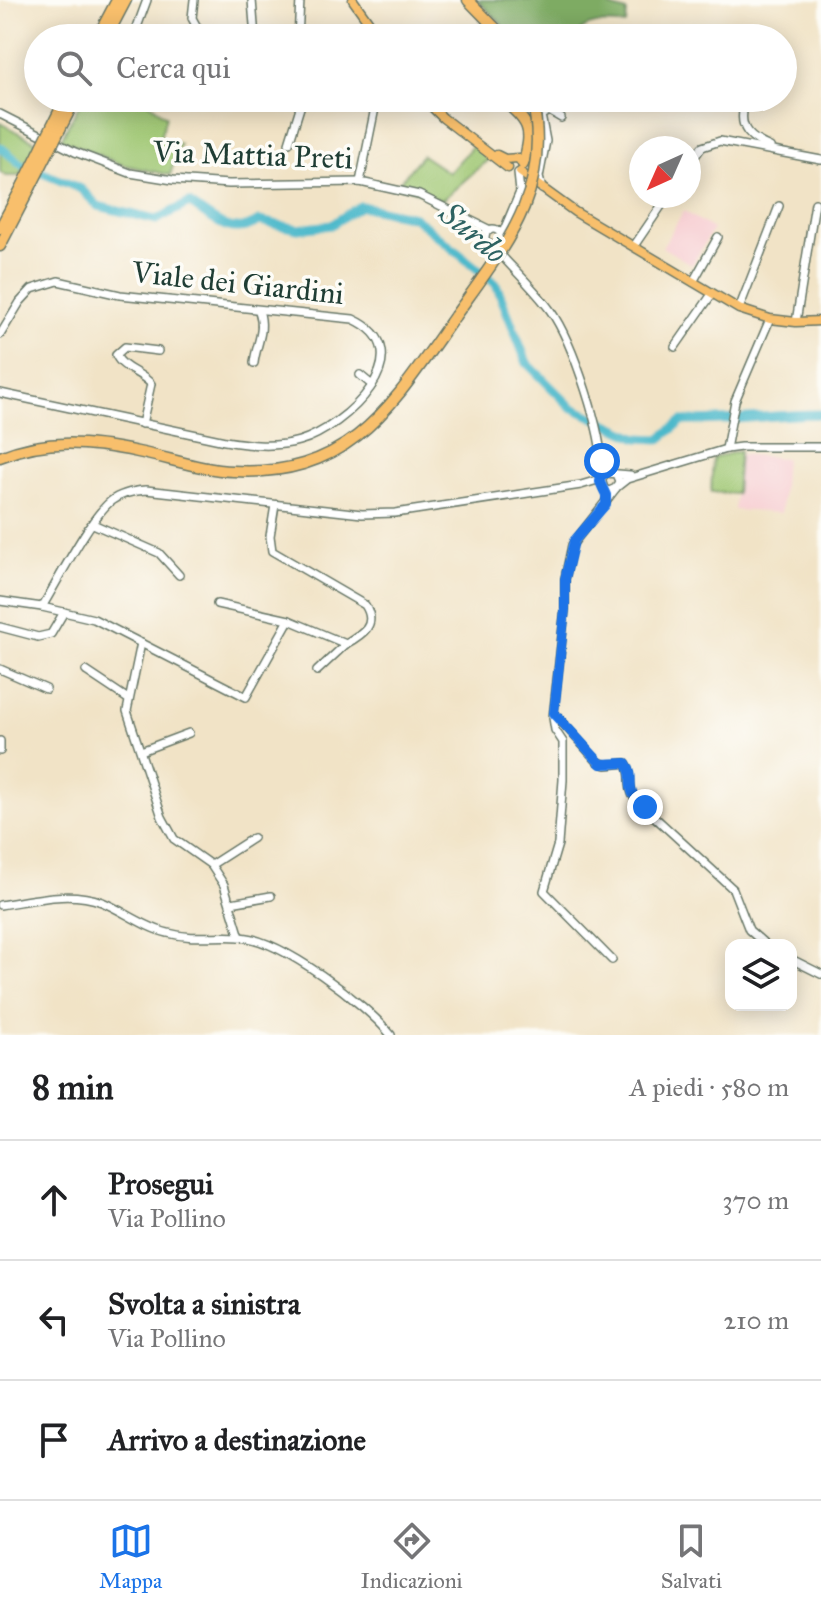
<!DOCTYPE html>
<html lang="it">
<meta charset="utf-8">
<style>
:root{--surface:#fff;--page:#f2f2f2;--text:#202124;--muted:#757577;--line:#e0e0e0;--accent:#1a73e8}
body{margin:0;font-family:"IM FELL Great Primer",serif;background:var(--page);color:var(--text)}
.controls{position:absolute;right:24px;bottom:24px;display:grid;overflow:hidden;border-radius:16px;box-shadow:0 4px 20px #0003}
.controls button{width:72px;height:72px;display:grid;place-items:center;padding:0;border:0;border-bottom:2px solid var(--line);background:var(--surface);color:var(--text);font:40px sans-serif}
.compass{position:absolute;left:629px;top:136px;width:72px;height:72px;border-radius:50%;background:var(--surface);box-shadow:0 4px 20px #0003;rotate:225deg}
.stop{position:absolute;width:24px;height:24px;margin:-18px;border:6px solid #1a73e8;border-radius:50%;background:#fff}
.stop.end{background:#1a73e8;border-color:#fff;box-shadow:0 2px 8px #0008}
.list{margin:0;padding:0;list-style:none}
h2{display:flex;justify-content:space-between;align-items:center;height:104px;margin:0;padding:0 32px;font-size:34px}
h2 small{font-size:26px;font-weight:400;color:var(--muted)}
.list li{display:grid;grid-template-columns:52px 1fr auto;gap:24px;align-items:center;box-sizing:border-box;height:120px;padding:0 32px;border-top:2px solid var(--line)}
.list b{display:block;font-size:30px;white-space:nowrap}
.list p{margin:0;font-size:26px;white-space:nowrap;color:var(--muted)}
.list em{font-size:26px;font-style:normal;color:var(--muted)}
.icon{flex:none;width:44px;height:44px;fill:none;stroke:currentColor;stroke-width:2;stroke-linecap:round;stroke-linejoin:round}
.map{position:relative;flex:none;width:821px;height:1035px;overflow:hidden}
.search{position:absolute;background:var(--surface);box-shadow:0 4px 20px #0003;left:24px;right:24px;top:24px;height:88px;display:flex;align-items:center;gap:20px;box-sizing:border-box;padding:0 28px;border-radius:44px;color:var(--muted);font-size:30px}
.sheet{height:464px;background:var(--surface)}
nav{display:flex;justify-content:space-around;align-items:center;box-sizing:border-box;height:112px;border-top:2px solid var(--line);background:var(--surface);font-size:22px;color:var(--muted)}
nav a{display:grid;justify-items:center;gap:4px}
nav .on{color:var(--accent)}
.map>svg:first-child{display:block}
</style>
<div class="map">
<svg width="821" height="1035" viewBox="0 0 821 1035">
<rect width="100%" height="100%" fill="#fdfcf7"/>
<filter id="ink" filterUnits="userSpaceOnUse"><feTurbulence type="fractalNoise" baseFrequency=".0125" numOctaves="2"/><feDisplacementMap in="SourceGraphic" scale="16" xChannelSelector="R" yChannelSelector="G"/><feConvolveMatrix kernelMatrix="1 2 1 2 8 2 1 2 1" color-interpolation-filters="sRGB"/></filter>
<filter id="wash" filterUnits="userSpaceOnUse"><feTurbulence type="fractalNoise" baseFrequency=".006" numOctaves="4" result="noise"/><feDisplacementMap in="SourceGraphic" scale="32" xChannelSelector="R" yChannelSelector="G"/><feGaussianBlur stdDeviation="1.8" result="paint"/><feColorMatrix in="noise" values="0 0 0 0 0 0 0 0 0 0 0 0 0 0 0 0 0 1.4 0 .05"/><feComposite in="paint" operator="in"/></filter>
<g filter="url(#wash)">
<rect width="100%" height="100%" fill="#f1e3c6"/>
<g fill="#f7cfd3">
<polygon points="684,211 713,229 692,265 662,247"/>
<polygon points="739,454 785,458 781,513 734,510"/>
</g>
<g fill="#9ec671" stroke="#5e8252" stroke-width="2">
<polygon points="83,98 142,98 166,116 160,138 180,144 170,175 120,164 61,139"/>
<polygon points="0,123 38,143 20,176 6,176 0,172"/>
<polygon points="474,144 491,157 442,200 397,185 422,155 449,173"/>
<polygon points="739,451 736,494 711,492 713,458"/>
</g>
<path fill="#7eab63" stroke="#4e744c" stroke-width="2" d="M477,0H606L611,7L627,12L626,25C607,23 585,20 574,38H511L499,21Z"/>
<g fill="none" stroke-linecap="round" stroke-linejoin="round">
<path stroke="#4eb9cb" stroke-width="9" d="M0,147L21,164L81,189L98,206L156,220L189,203C213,219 231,239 259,221L298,229L331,225L360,206L414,217L496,284L527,363L571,407L638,438L660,439L682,421C729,422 774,414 821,414"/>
</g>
</g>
<g filter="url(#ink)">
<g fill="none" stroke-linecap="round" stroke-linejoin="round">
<g stroke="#687767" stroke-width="10">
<g id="minor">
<polyline points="194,0 192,18 203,38"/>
<polyline points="252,0 255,38"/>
<polyline points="133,38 147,0"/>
<polyline points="298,38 300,0"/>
<path d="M744,107C738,129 751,139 770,147"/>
<polyline points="0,114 75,152 130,173 173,180 229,184 360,182 419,195 490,230"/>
<polyline points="289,143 303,98"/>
<polyline points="689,164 702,147 720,141 821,160"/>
<polyline points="360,182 377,98"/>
<polyline points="542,189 539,177 546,141 541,115 549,111 561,118"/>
<circle cx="493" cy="237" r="8"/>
<polyline points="501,237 520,192 518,173"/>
<path d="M492,245C511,267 533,287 550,310C573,342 605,438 602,476"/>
<polyline points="634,246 668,196"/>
<polyline points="693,282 718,237"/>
<polyline points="739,309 779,206"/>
<polyline points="796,322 815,203"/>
<path d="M0,335L20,302L32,289L58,281L120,295L353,319C426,352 345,428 299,441C274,448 250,445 225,441L0,393"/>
<polyline points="675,347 712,294"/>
<path d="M254,363C256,344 266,331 259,311"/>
<polyline points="360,375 372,385"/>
<path d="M142,424L151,384C141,372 122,369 116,355L125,347L158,351"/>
<polyline points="726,449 735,401 770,319"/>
<polyline points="616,474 619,481 616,488 609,491 604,489 601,479 606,473 630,475"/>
<polyline points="618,486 627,479 726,449 741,447 821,447"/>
<polyline points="93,524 159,553 179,575"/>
<polyline points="0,601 42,607 94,619 246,697 289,620"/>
<path d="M217,604L289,620L346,644C363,634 378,625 365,605L272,551L270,536L275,505"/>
<path d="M42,607C58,581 89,519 111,501C121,493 133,491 146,490L362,514L395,513L581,485L601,479"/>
<polyline points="0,627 38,637 51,634 64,612"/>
<polyline points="141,643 127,711 162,817 174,839 211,865 224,885 240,937"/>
<polyline points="0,669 46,689"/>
<polyline points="86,671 128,699"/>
<polyline points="317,671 346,644"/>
<path d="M554,713L597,761L606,765L626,763C634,775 626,787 635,799L733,889L749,930L766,945"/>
<polyline points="0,741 0,751"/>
<polyline points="141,751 189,733"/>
<polyline points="211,865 253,838"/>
<polyline points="231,903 271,896"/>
<path d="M0,905C34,900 69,890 102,902C124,911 145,928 168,933C194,940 215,935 241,937C282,940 365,1003 391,1035"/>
<polyline points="791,959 821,974"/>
<polyline points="612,960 544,891 558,844 563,780 563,742 555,730 553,718 565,609 565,579 572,545 616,488"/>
</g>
</g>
<g stroke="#687767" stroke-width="11">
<g id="major">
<polyline points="353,0 380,38"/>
<polyline points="423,98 443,118 508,168"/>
<polyline points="497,155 505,159 518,158 523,165"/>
<polyline points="520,172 575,212 739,309 770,319 796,322 821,321"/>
</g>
</g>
<g stroke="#687767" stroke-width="13">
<g id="highway">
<polyline points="468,0 505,38"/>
<polyline points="97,38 117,0"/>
<polyline points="106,38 126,0"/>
<path d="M501,98C529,123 534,127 523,164"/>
<polyline points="52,126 66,98"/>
<polyline points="60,129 76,98"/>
<polyline points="0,228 23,185"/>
<polyline points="0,246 30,188"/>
<path d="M0,457C46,438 90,442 138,452C169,458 202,470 233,471C353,478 394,402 455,316"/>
</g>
</g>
<use href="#minor" stroke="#fff" stroke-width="7"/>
<use href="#major" stroke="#f8bf6c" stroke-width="8"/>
<use href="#highway" stroke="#f8bf6c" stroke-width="10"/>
<g stroke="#687767" stroke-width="13" stroke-linecap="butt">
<g id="highway-bridge">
<polyline points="23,185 52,126"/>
<polyline points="30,188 60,129"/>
<path d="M455,316C505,246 553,191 532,98"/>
</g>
</g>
<use href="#highway-bridge" stroke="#f8bf6c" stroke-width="10"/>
</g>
</g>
<g fill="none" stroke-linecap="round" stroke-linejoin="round" filter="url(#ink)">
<path stroke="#1a73e8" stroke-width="10" d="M602,461L600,482L606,495V504L574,541L565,579V609L554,713L601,764L626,763C638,782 620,787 645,807"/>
</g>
<g text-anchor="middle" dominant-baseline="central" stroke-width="7" stroke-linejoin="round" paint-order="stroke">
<g font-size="30" fill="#1f3d34" stroke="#fdfcf7">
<text transform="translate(253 155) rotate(2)">Via Mattia Preti</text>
<text transform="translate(238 283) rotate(6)">Viale dei Giardini</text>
</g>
<g font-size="32" font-style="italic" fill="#2d6261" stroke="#fdfcf7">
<text transform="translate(473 233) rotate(40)">Surdo</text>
</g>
</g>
</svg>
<div class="controls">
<button><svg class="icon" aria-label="layers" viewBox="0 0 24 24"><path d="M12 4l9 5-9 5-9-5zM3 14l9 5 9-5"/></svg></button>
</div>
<svg class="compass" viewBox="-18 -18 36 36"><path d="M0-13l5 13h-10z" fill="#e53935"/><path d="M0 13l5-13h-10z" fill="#757577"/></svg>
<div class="stop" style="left:602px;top:461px"></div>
<div class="stop end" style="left:645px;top:807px"></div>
<div class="search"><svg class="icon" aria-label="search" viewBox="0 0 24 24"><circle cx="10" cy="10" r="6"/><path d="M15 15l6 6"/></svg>Cerca qui</div>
</div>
<section class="sheet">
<h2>8 min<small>A piedi · 580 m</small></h2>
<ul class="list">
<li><svg class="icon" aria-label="ahead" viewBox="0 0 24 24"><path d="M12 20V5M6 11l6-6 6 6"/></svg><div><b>Prosegui</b><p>Via Pollino</p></div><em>370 m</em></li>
<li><svg class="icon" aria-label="left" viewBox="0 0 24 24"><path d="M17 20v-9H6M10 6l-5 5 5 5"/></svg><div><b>Svolta a sinistra</b><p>Via Pollino</p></div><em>210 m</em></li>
<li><svg class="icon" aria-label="arrive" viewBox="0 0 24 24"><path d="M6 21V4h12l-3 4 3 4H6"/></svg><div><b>Arrivo a destinazione</b></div></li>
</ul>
</section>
<nav>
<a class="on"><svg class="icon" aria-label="map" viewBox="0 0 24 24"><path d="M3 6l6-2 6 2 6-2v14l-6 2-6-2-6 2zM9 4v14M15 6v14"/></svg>Mappa</a>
<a><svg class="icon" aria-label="directions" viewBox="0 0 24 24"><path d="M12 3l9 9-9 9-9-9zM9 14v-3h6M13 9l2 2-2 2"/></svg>Indicazioni</a>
<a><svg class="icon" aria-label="saved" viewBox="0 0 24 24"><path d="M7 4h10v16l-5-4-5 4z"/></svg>Salvati</a>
</nav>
